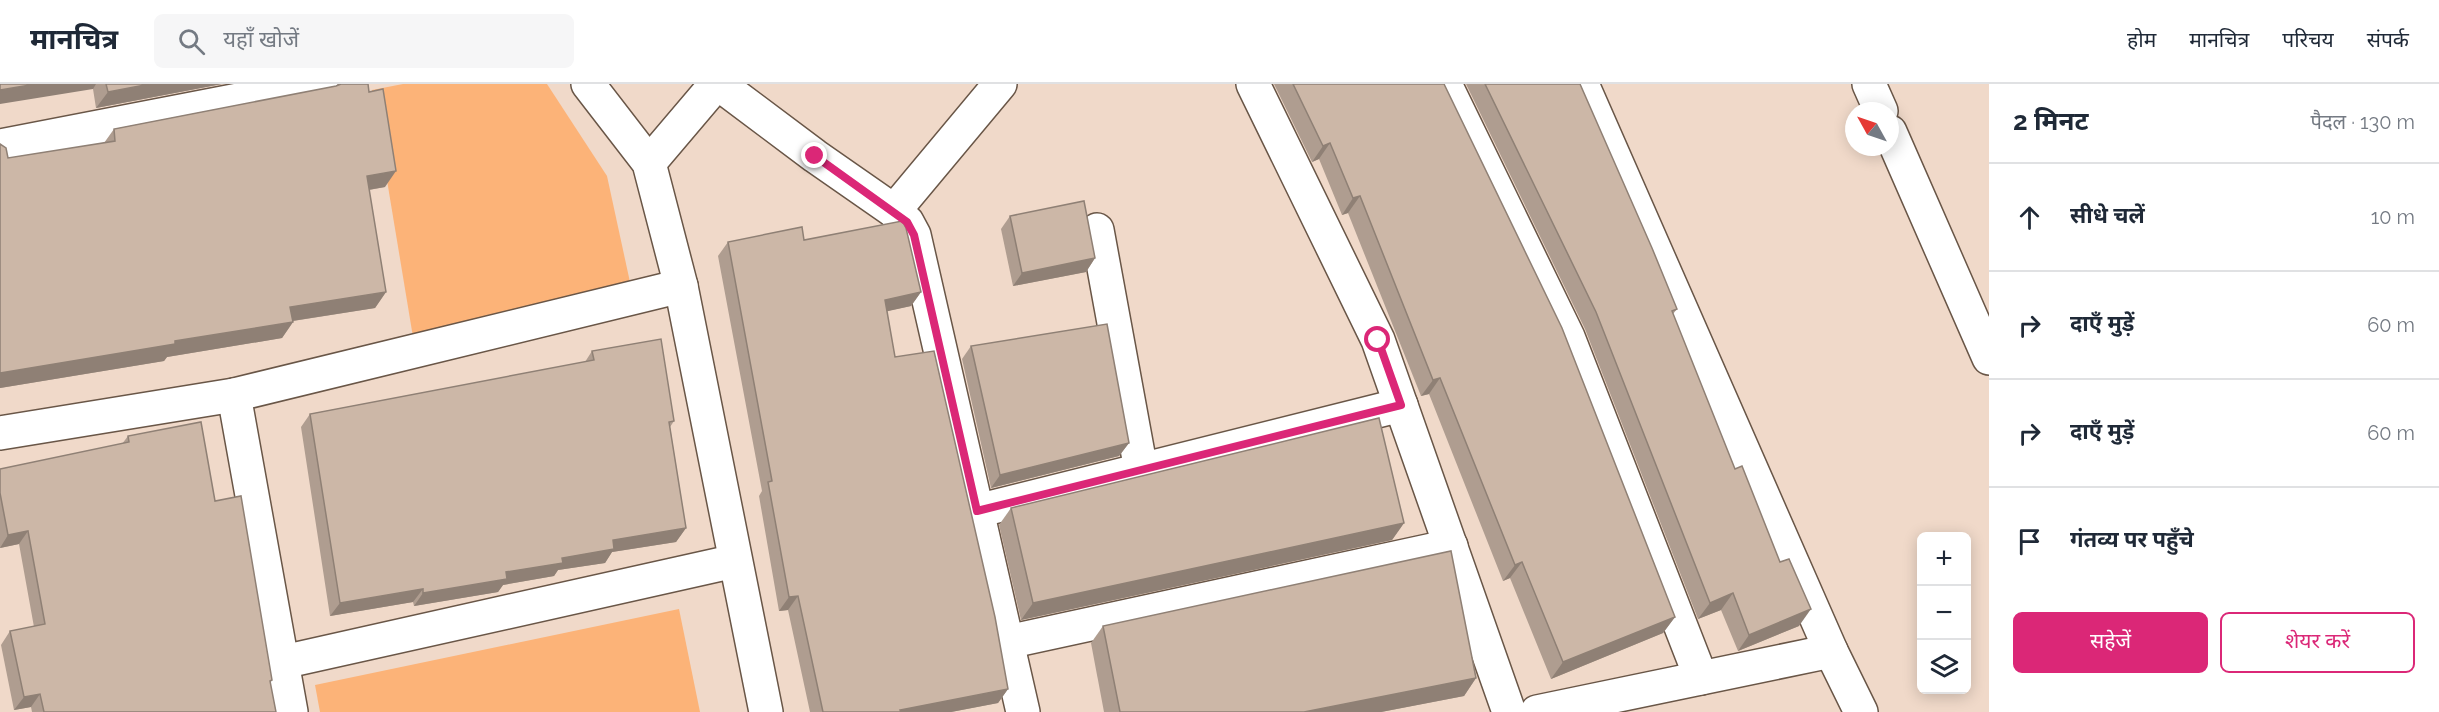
<!DOCTYPE html>
<html lang="hi">
<meta charset="utf-8">
<style>
:root{--surface:#fff;--page:#f6f6f7;--text:#1f2937;--muted:#747a83;--line:#e0e1e3;--accent:#db2777}
body{margin:0;font-family:Raleway,"Noto Sans Devanagari",sans-serif;background:var(--page);color:var(--text)}
.controls{position:absolute;right:18px;bottom:18px;display:grid;overflow:hidden;border-radius:9px;box-shadow:0 3px 15px #0003}
.controls button{width:54px;height:54px;display:grid;place-items:center;padding:0;border:0;border-bottom:2px solid var(--line);background:var(--surface);color:var(--text);font:30px sans-serif}
.compass{position:absolute;left:1845px;top:18px;width:54px;height:54px;border-radius:50%;background:var(--surface);box-shadow:0 3px 15px #0003;rotate:310deg}
.stop{position:absolute;width:18px;height:18px;margin:-14px;border:4px solid #db2777;border-radius:50%;background:#fff}
.stop.end{background:#db2777;border-color:#fff;box-shadow:0 2px 6px #0008}
.list{margin:0;padding:0;list-style:none}
h2{display:flex;justify-content:space-between;align-items:center;height:78px;margin:0;padding:0 24px;font-size:26px}
h2 small{font-size:20px;font-weight:400;color:var(--muted)}
.list li{display:grid;grid-template-columns:39px 1fr auto;gap:18px;align-items:center;box-sizing:border-box;height:108px;padding:0 24px;border-top:2px solid var(--line)}
.list b{display:block;font-size:22px;white-space:nowrap}
.list em{font-size:20px;font-style:normal;color:var(--muted)}
.actions{display:flex;gap:12px;padding:18px 24px}
.actions a{flex:1;padding:14px 0;border:2px solid var(--accent);border-radius:9px;text-align:center;font-size:21px;color:var(--accent)}
.actions .main{background:var(--accent);color:#fff}
.icon{flex:none;width:33px;height:33px;fill:none;stroke:currentColor;stroke-width:2;stroke-linecap:round;stroke-linejoin:round}
.map{position:relative;flex:none;width:1989px;height:628px;overflow:hidden}
header{display:flex;align-items:center;gap:36px;box-sizing:border-box;height:84px;padding:0 30px;background:var(--surface);border-bottom:2px solid var(--line)}
header strong{font-size:28px}
nav{display:flex;gap:33px;margin-inline-start:auto;font-size:21px}
.search{width:420px;height:54px;background:var(--page);display:flex;align-items:center;gap:15px;box-sizing:border-box;padding:0 21px;border-radius:9px;color:var(--muted);font-size:22px}
main{display:flex}
aside{flex:1;background:var(--surface)}
.map>svg:first-child{display:block}
</style>
<header>
<strong>मानचित्र</strong>
<div class="search"><svg class="icon" aria-label="search" viewBox="0 0 24 24"><circle cx="10" cy="10" r="6"/><path d="M15 15l6 6"/></svg>यहाँ खोजें</div>
<nav><a>होम</a><a>मानचित्र</a><a>परिचय</a><a>संपर्क</a></nav>
</header>
<main>
<div class="map">
<svg width="1989" height="628" viewBox="0 0 1989 628">
<rect width="100%" height="100%" fill="#f0d9c9"/>
<g fill="#fcb378">
<polygon points="403,0 547,0 607,92 633,212 413,253 372,6"/>
<polygon points="679,525 700,628 320,628 315,601"/>
</g>
<g fill="none" stroke-linecap="round" stroke-linejoin="round">
<g stroke="#695647" stroke-width="36">
<g id="street">
<polyline points="588,0 649,79 681,202 766,628"/>
<polyline points="719,0 815,72 894,127 907,138 914,151 1023,628"/>
<polyline points="1253,0 1378,256 1509,628"/>
<polyline points="1445,0 1568,253 1701,594"/>
<polyline points="1582,0 1831,567 1861,628"/>
<polyline points="1869,0 1881,27"/>
<polyline points="1890,48 1989,274"/>
<polyline points="0,62 321,0"/>
<polyline points="649,79 716,0"/>
<polyline points="894,127 1000,0"/>
<polyline points="1097,146 1141,386"/>
<polyline points="234,311 291,628"/>
<polyline points="0,349 234,311 681,202"/>
<polyline points="977,427 1401,321"/>
<polyline points="1007,558 1451,462"/>
<polyline points="283,578 735,477"/>
<polyline points="1537,628 1831,567"/>
</g>
</g>
<use href="#street" stroke="#fff" stroke-width="33"/>
</g>
<g fill="#af9d90">
<polygon points="0,0 222,0 96,24 93,5"/>
<polygon points="339,0 368,0 385,103 369,106 386,208 375,224 293,237 293,238 282,254 167,273 164,277 0,304 0,60 8,74 104,59 114,45 336,2"/>
<polygon points="1274,0 1444,0 1675,533 1663,549 1551,595 1510,494 1503,497 1429,310 1421,312 1348,129 1342,131 1319,75 1312,78"/>
<polygon points="1466,0 1580,0 1677,225 1673,230 1735,385 1799,542 1738,567 1721,526 1698,535 1585,245"/>
<polygon points="1010,132 1095,174 1086,188 1013,202 1001,145"/>
<polygon points="804,156 921,208 911,222 887,227 895,273 1008,605 998,619 951,628 810,628 788,526 779,527 759,412 762,407 718,172 728,158"/>
<polygon points="971,262 1129,359 1119,372 991,404 962,275"/>
<polygon points="592,267 674,337 670,343 686,444 676,458 612,468 605,479 558,486 554,492 503,501 498,508 414,522 413,518 330,532 301,343 310,330 585,278"/>
<polygon points="128,352 215,417 272,596 270,599 276,628 32,628 31,623 14,626 1,561 10,547 34,543 19,460 0,464 0,385 122,360"/>
<polygon points="1011,424 1404,439 1392,456 1021,536 999,441"/>
<polygon points="1103,542 1476,594 1464,612 1381,628 1104,628 1091,559"/>
</g>
<g fill="#8f8075">
<polygon points="36,0 96,0 93,5 0,20 0,6"/>
<polygon points="150,0 222,0 96,24 108,8"/>
<polygon points="1330,59 1319,75 1312,78 1323,62"/>
<polygon points="396,87 385,103 356,108 367,92"/>
<polygon points="1360,112 1348,129 1342,131 1353,114"/>
<polygon points="1095,174 1086,188 1013,202 1022,189"/>
<polygon points="386,208 375,224 279,239 290,223"/>
<polygon points="921,208 911,222 875,230 885,216"/>
<polygon points="293,238 282,254 167,273 164,277 0,304 0,289 175,257"/>
<polygon points="1440,294 1429,310 1421,312 1433,296"/>
<polygon points="1129,359 1119,372 991,404 1000,391"/>
<polygon points="1404,439 1392,456 1021,536 1033,519"/>
<polygon points="686,444 676,458 612,468 605,479 558,486 554,492 503,501 498,508 414,522 423,509 562,474 613,456"/>
<polygon points="28,447 19,460 0,464 8,451"/>
<polygon points="1522,478 1510,494 1503,497 1515,481"/>
<polygon points="423,505 413,518 330,532 340,519"/>
<polygon points="1733,509 1721,526 1698,535 1710,519"/>
<polygon points="798,512 788,526 779,527 789,513"/>
<polygon points="1811,525 1799,542 1738,567 1749,551"/>
<polygon points="1675,533 1663,549 1551,595 1563,578"/>
<polygon points="1476,594 1464,612 1381,628 1304,628"/>
<polygon points="1008,605 998,619 951,628 899,628 900,626"/>
<polygon points="40,610 31,623 14,626 24,613"/>
</g>
<g fill="#ccb7a7" stroke="#8f8075" stroke-width="1.5">
<polygon points="0,0 36,0 0,6"/>
<polygon points="106,0 150,0 108,8"/>
<polygon points="341,0 368,0 369,8 383,5 396,87 367,92 386,208 290,223 293,238 175,257 175,260 0,289 0,60 6,64 8,74 115,57 114,45 336,2"/>
<polygon points="1293,0 1444,0 1562,244 1675,533 1563,578 1522,478 1515,481 1440,294 1433,296 1360,112 1353,114 1330,59 1323,62"/>
<polygon points="1485,0 1580,0 1652,164 1677,225 1672,227 1735,385 1742,382 1780,478 1789,475 1811,525 1749,551 1733,509 1710,519 1596,228"/>
<polygon points="1084,117 1095,174 1022,189 1010,132"/>
<polygon points="902,137 906,144 921,208 885,216 895,273 934,267 995,533 1008,605 900,626 901,628 823,628 798,512 789,513 768,398 772,397 728,158 802,143 804,156"/>
<polygon points="1107,240 1129,359 1000,391 971,262"/>
<polygon points="661,255 674,337 669,338 686,444 613,456 614,465 562,474 563,479 506,488 507,495 423,509 423,505 340,519 310,330 594,276 592,267"/>
<polygon points="1379,334 1404,439 1033,519 1011,424"/>
<polygon points="201,338 215,417 241,412 272,596 270,597 276,628 44,628 40,610 24,613 10,547 45,540 28,447 8,451 0,409 0,385 129,358 128,352"/>
<polygon points="1451,467 1476,594 1304,628 1120,628 1103,542"/>
</g>
<g fill="none" stroke-linecap="round" stroke-linejoin="round">
<polyline stroke="#db2777" stroke-width="8" points="815,72 907,138 914,151 977,427 1401,321 1378,256"/>
</g>
</svg>
<div class="controls">
<button>+</button>
<button>−</button>
<button><svg class="icon" aria-label="layers" viewBox="0 0 24 24"><path d="M12 4l9 5-9 5-9-5zM3 14l9 5 9-5"/></svg></button>
</div>
<svg class="compass" viewBox="-18 -18 36 36"><path d="M0-13l5 13h-10z" fill="#e53935"/><path d="M0 13l5-13h-10z" fill="#747a83"/></svg>
<div class="stop" style="left:1378px;top:256px"></div>
<div class="stop end" style="left:815px;top:72px"></div>
</div>
<aside>
<h2>2 मिनट<small>पैदल · 130 m</small></h2>
<ul class="list">
<li><svg class="icon" aria-label="ahead" viewBox="0 0 24 24"><path d="M12 20V5M6 11l6-6 6 6"/></svg><div><b>सीधे चलें</b></div><em>10 m</em></li>
<li><svg class="icon" aria-label="right" viewBox="0 0 24 24"><path d="M7 20v-9h11M14 6l5 5-5 5"/></svg><div><b>दाएँ मुड़ें</b></div><em>60 m</em></li>
<li><svg class="icon" aria-label="right" viewBox="0 0 24 24"><path d="M7 20v-9h11M14 6l5 5-5 5"/></svg><div><b>दाएँ मुड़ें</b></div><em>60 m</em></li>
<li><svg class="icon" aria-label="arrive" viewBox="0 0 24 24"><path d="M6 21V4h12l-3 4 3 4H6"/></svg><div><b>गंतव्य पर पहुँचे</b></div></li>
</ul>
<div class="actions"><a class="main">सहेजें</a><a>शेयर करें</a></div>
</aside>
</main>
